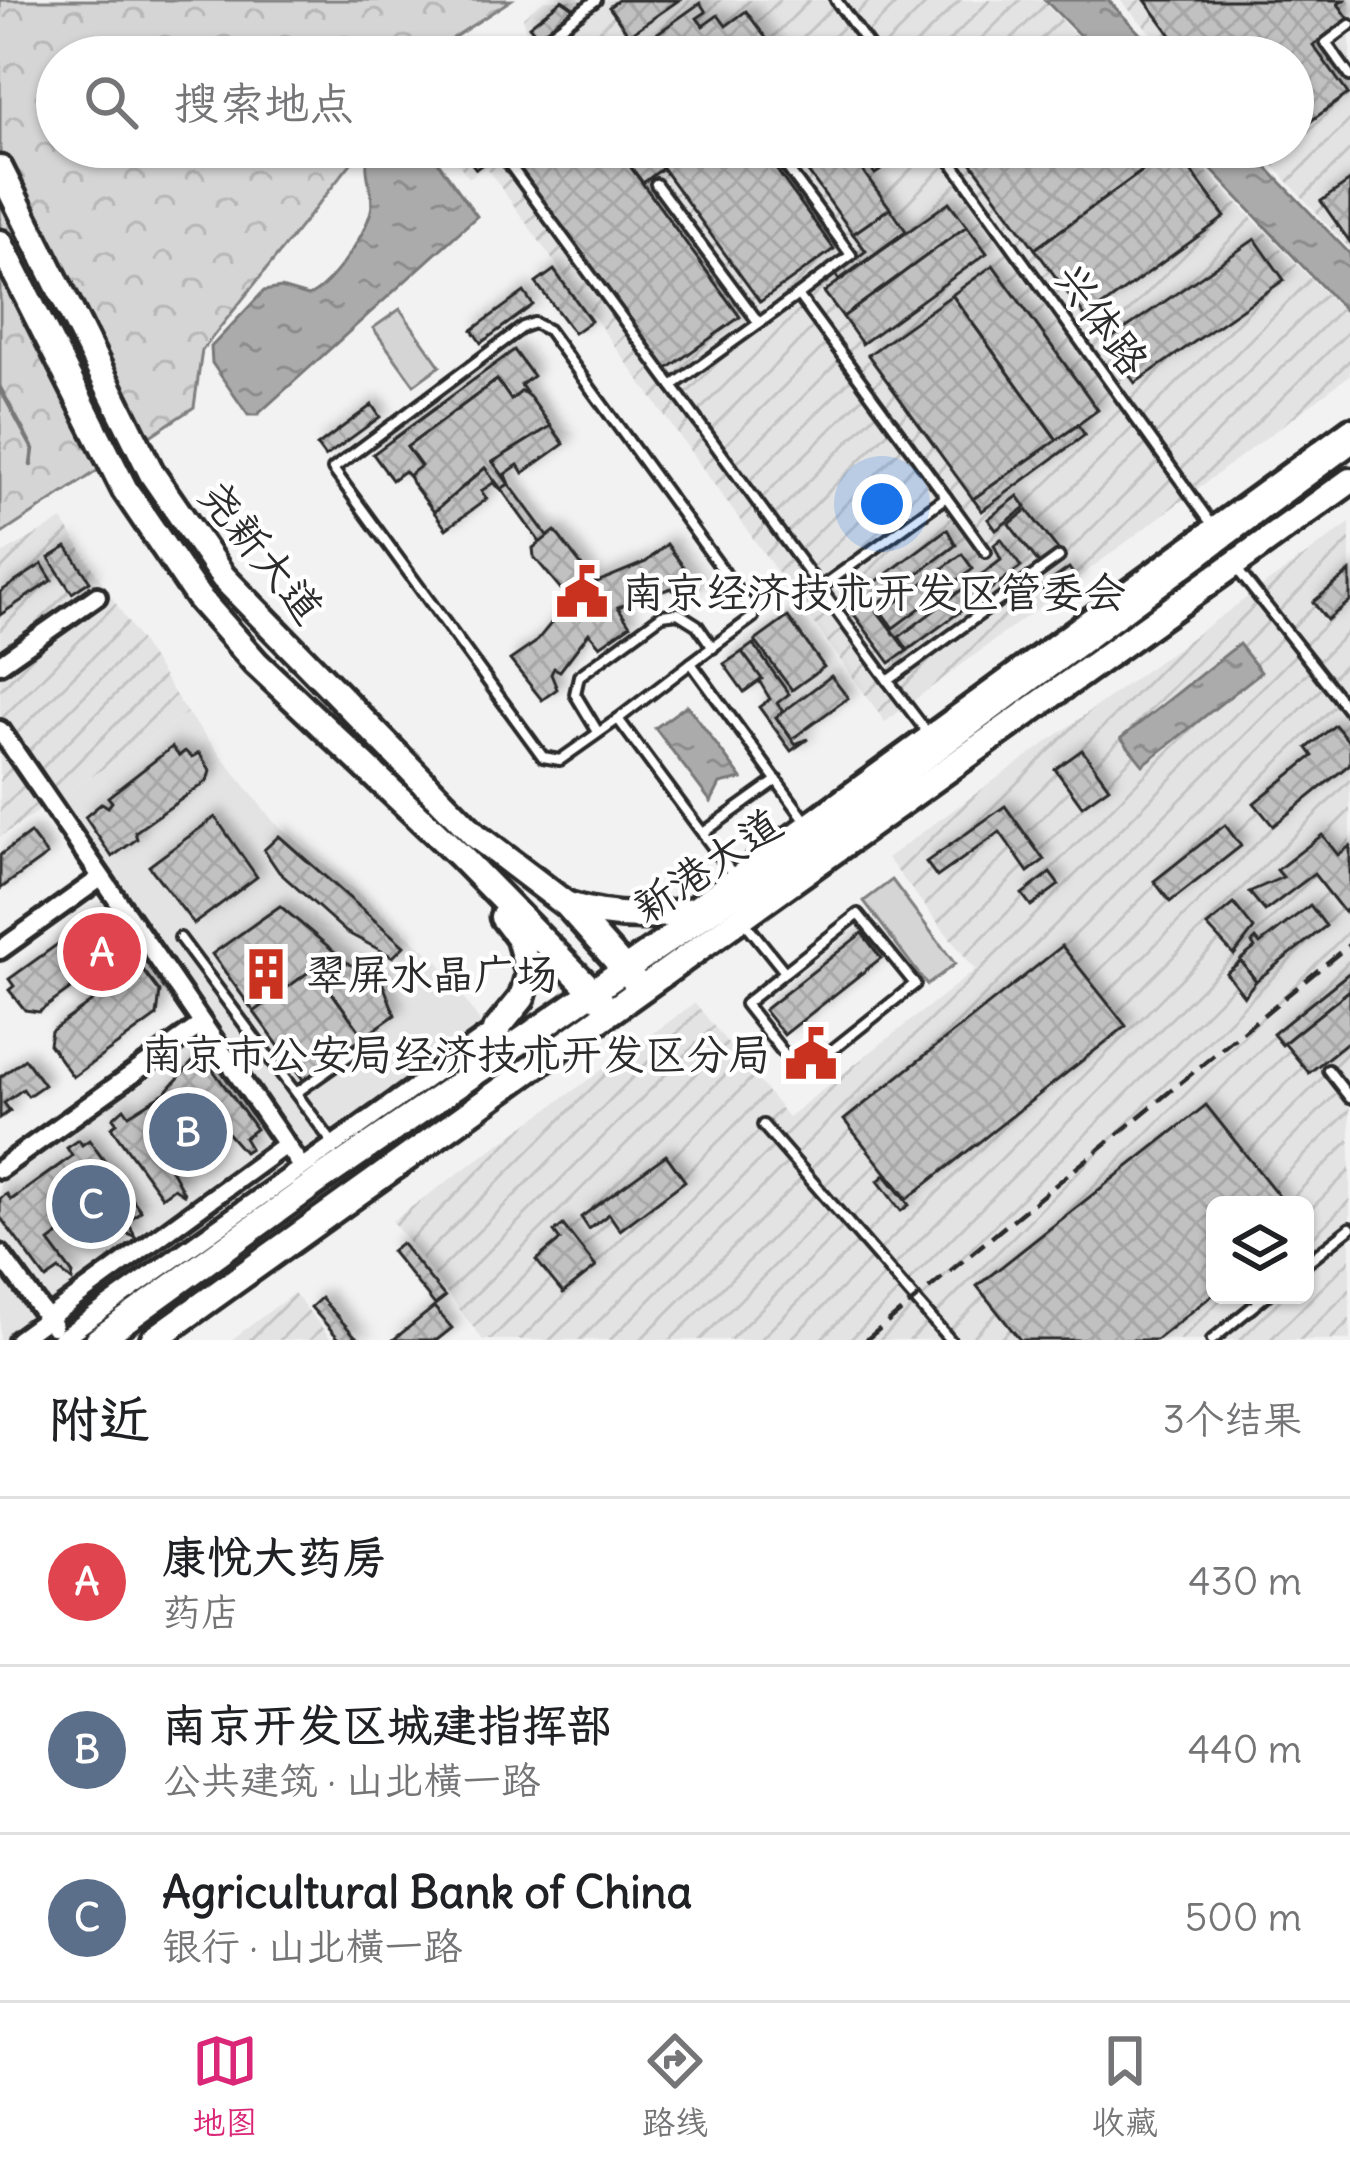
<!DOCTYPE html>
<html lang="zh">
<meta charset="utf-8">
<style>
:root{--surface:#fff;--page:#f2f2f2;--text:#202124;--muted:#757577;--line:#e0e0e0;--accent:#db2777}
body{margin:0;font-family:Delius,"LXGW WenKai TC",sans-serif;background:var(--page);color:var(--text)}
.controls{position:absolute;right:36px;bottom:36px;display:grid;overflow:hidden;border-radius:18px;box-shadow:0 3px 9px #0004}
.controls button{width:108px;height:108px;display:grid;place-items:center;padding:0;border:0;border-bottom:3px solid var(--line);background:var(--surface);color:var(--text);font:60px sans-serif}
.you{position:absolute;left:882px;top:504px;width:42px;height:42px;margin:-30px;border:9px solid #fff;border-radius:50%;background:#1a73e8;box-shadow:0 0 0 18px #1a73e833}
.badge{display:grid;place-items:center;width:78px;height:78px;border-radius:50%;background:var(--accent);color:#fff;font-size:39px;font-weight:700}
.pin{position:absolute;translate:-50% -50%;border:6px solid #fff;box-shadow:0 3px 12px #0006}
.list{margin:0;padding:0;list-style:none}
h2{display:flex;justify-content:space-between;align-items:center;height:156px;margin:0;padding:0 48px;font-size:51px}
h2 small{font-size:39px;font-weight:400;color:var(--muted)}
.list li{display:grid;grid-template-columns:78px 1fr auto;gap:36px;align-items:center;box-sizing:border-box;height:168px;padding:0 48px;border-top:3px solid var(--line)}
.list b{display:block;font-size:45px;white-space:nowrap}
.list p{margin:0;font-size:39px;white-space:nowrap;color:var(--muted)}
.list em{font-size:39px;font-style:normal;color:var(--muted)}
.icon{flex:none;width:66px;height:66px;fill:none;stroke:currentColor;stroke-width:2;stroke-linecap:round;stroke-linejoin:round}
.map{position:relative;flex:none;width:1350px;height:1340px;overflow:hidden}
.search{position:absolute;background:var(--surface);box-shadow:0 3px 9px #0004;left:36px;right:36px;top:36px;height:132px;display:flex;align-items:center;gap:30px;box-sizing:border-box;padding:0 42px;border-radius:66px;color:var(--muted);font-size:45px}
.sheet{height:660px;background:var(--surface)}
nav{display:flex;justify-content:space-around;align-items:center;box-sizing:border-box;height:168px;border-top:3px solid var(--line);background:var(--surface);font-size:33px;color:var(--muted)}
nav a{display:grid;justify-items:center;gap:6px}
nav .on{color:var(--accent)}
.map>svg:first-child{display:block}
</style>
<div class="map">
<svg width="1350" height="1340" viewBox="0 0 1350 1340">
<defs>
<pattern id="industrial-furrows" width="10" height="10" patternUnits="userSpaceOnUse" patternTransform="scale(3)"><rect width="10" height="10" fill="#e3e3e3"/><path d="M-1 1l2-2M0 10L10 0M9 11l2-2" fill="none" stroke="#c3c3c3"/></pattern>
<pattern id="forest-crowns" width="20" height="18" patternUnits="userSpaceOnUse" patternTransform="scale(3)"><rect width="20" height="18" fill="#d5d5d5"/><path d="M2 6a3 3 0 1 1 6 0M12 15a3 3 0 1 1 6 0" fill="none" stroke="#b7b7b7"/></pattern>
<pattern id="water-ripples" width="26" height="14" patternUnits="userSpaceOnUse" patternTransform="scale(3)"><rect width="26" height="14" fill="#ababab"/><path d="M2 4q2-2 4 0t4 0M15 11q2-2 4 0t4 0" fill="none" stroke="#8b8b8b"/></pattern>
<pattern id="building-cross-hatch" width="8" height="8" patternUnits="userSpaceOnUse" patternTransform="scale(3)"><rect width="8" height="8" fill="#c1c1c1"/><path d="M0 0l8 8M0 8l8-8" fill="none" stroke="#a6a6a6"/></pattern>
<filter id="shadow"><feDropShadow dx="7" dy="-7" stdDeviation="6" flood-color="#0004"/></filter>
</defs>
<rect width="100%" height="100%" fill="#f2f2f2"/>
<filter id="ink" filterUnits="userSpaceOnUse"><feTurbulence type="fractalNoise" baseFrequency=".00833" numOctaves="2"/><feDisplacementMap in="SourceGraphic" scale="24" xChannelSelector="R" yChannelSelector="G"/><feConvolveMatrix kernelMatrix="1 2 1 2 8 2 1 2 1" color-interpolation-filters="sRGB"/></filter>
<g filter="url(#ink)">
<polygon fill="#e3e3e3" points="187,713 274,822 438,961 482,1025 47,1340 0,1340 0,1184 214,1027 57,799"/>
<g fill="url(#industrial-furrows)" fill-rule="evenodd">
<polygon points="544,0 1042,0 1096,57 479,57 526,38 523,17"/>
<polygon points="1120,0 1350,0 1350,249 1256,147 1293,147 1293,57 1173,57"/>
<polygon points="446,147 1183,147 1350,319 1350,375 885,722 486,167 469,178"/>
<polygon points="62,520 187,713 0,837 0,555"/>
<path d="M1350,523V1340H483L392,1221L695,1003L788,1117L975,970L887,858ZM1215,1205H1305V1295H1215Z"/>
<polygon points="294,1293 332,1340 231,1340"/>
</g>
<polygon fill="url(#forest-crowns)" stroke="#808080" stroke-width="3" points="0,0 511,0 424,57 57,57 57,147 364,147 202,350 194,407 0,535"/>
<g fill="#d5d5d5" stroke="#808080" stroke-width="3">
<polygon points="400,309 440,366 414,385 373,328"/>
<polygon points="892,880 955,964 927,985 864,901"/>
</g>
<g fill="url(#water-ripples)" stroke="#787878" stroke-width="3">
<polygon points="1045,0 1108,0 1162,57 1101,57"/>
<path d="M370,147H427L477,216L257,415H248L212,363L211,347L264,291L281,288L308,296C331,288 372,227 372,203C371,181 362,170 370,147Z"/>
<polygon points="1190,147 1247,147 1350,254 1350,316"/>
<polygon points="1239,644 1261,672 1143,765 1121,738"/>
<polygon points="687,705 742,779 720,784 711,802 655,728"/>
</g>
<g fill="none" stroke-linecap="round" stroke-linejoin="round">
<polyline stroke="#787878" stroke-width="4.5" points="0,388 33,449 31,465"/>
</g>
<g fill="url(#building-cross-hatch)" stroke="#2b2b2b" stroke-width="3" filter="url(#shadow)">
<polygon points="562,0 575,9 538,37 529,26"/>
<polygon points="618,0 679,0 629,35 609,7"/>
<polygon points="1145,0 1344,0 1338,4 1349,19 1313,45 1348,94 1293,134 1293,57 1187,57"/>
<polygon points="700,3 706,12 697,18 703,26 718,15 726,26 746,11 780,57 624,57"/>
<polygon points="459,147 490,147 496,154 476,169"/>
<polygon points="503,147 616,147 740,317 666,370"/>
<polygon points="616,147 647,147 663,168 643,183"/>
<polygon points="647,147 760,147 834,249 760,302"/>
<polygon points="790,147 845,147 890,208 853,234"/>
<polygon points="869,147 900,147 905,154 875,174 860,153"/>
<polygon points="975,147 1152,147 1160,158 1035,249 965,154"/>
<polygon points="1174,148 1225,217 1086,318 1035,249"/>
<polygon points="1350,181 1350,242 1321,201"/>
<polygon points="949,202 967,226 843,317 824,292"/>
<polygon points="890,208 906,231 839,280 835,274 866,251 853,234"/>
<polygon points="967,226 987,253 862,344 843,317"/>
<polygon points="1255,239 1284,280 1135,383 1106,342"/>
<polygon points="993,265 1098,410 1057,440 952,295"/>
<polygon points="554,270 591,321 574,333 536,283"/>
<polygon points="524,292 533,305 481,343 472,330"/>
<polygon points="952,295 1057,440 973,499 868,355"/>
<polygon points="514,350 533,376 521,385 526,392 511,400 497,380 407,447 421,466 410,478 404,471 392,480 373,454"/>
<polygon points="497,380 511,400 522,391 530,397 551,426 493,462 509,484 501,489 485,468 434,512 412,483 409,475 421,466 407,447"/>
<polygon points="372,405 380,417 325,457 317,446"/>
<polygon points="1078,425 1085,435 982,511 973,499"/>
<polygon points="551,426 564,444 523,473 518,465 505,474 509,484 493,462"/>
<polygon points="485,468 501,489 493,483 481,491 487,499 446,529 434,512"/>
<polygon points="509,484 549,538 541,544 501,489"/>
<polygon points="1018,496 1026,507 996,530 988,519"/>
<polygon points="1027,510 1060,552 1041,566 1009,524"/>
<polygon points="947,529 956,545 876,605 865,590"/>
<polygon points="555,531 595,583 646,562 667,544 698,587 682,599 671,588 618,607 630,625 600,646 589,633 560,671 554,668 551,674 557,689 542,700 510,660 535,643 570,600 534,557 533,548"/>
<polygon points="1001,539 1021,567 908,650 899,637 1001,560 994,545"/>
<polygon points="67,547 90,581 72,593 49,558"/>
<polygon points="962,554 973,569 893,628 882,613"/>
<polygon points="42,564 52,580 0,615 0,592"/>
<polygon points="1069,568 1076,578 1048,598 1041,588"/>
<polygon points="1350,572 1350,601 1327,620 1313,602"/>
<polygon points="861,589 907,651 890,663 844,601"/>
<polygon points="788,617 824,667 792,690 755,641"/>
<polygon points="753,644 789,694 777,703 783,712 776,717 795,744 808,739 791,751 759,707 770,699 742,652"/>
<polygon points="742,652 762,679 744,692 724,664"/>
<polygon points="831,676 848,698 792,739 776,717"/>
<polygon points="1335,725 1350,743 1350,764 1273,826 1254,803 1313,756 1307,748"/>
<polygon points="172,747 179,756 185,751 192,758 199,753 210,771 207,781 135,832 137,839 112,857 85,817 102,803 108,807 112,802 108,797"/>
<polygon points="1082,750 1109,787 1082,806 1055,769"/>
<polygon points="1005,806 1044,860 1028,872 1000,832 937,877 926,862"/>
<polygon points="215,817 257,877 194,924 149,866"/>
<polygon points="1225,825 1241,846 1170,902 1154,881"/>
<polygon points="30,833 47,855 0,889 0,855"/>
<polygon points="1322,835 1338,855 1350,846 1350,907 1344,912 1314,874 1265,911 1249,892 1283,877 1277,870"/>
<polygon points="279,836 404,946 393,957 346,932 279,872 264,850"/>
<polygon points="1050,873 1059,885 1031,906 1022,894"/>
<polygon points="1234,904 1254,929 1234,955 1207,926"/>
<polygon points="1310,905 1326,926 1256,981 1240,960 1255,948 1252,943 1256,939 1260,944"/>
<polygon points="280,906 349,964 381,979 395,1015 364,1037 314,968 254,1012 212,954"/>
<polygon points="101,913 127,948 39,1012 25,1010 9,990 14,986 9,979"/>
<polygon points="862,933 881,958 784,1035 764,1010"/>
<polygon points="1062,946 1126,1026 907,1199 844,1120"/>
<polygon points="1241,961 1256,981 1244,996 1226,973"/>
<polygon points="140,966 160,992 157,1016 73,1077 49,1044 51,1031"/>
<polygon points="314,968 364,1037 304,1081 254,1012"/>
<polygon points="1350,972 1350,990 1282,1045 1273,1034"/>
<polygon points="1350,990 1350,1040 1309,1073 1284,1043"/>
<polygon points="196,1058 205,1059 256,1129 244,1138 250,1148 244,1152 216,1120 164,1157 185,1195 174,1188 162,1197 111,1127 117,1123 113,1118 124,1108 129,1115 166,1092"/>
<polygon points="25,1059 44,1085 28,1096 23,1089 4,1103 10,1111 0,1118 0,1077"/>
<polygon points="1206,1105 1286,1205 1215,1205 1215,1293 1156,1340 1020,1340 977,1286"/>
<polygon points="79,1140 82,1145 89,1140 141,1211 128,1221 135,1237 125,1233 102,1202 49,1242 73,1274 72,1281 59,1270 46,1279 0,1217 0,1198 7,1194 11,1200 72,1156 67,1148"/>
<polygon points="666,1155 685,1181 620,1230 609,1214 589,1229 581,1217"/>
<polygon points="885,1175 909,1205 901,1211 878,1181"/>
<polygon points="563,1225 596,1267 563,1293 536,1260 560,1240 554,1232"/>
<polygon points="401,1243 445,1297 435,1305 391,1251"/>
<polygon points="321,1298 355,1336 362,1340 340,1340 311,1307"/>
<polygon points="434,1307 452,1328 437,1340 393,1340"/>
</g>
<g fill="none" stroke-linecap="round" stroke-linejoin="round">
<g stroke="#2b2b2b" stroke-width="16">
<g id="lane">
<polyline points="836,0 877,57"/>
<polyline points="1350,25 1326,43 1350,76"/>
<polyline points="520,57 596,0"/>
<polyline points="772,147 851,255 798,295"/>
<polyline points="941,147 1213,526"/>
<polyline points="504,157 672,386"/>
<polyline points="656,184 759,323"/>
<polyline points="1236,568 1350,712"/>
<polyline points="820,588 672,386 798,295 946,497"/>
<polyline points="888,681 820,588 946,497 986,552"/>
<polyline points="618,719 691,663"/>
<polyline points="598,732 575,694 579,676 662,615 678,613 697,625 713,648"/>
<polyline points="930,736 888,681 1059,557"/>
<polyline points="703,833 777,780"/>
<polyline points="735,877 618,719 560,760 543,757 333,469 523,327 534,323 548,330 751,609 753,617 691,663 806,821"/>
<polyline points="744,921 785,972 745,1004 801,1075 915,984 858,914 785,972"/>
<polyline points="180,938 332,1142"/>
<polyline points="1328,1070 1350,1098"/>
<polyline points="296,1093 364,1045"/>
<polyline points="763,1125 950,1340"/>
<polyline points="1305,1264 1350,1228"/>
<polyline points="1212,1340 1267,1295"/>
</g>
</g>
<g stroke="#2b2b2b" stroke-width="26">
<g id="street">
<polyline points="0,664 97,596"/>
<polyline points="0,730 300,1165"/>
<polyline points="692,907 1350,427"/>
<polyline points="0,950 99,879"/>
<polyline points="0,1169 202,1024"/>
<polyline points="0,1254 53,1326"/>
<polyline points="18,1340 285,1145"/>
<polyline points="60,1340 495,1030"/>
</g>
</g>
<g stroke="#2b2b2b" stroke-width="33">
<g id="primary">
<polyline points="0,169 152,474 223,577 475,835 567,905 634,980"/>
<polyline points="0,243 125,490 198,597 256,663 460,856 600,999"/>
<path d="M568,905C616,920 656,918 704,908"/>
<polyline points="482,1068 496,1030 522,998 529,974 519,938 503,917"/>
<polyline points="98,1340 318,1181 817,837 1350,441"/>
<polyline points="153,1340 1350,481"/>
</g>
</g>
<use href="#lane" stroke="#fff" stroke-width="8"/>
<use href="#street" stroke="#fff" stroke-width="16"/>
<use href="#primary" stroke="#fff" stroke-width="24"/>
<polyline stroke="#2b2b2b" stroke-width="4.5" stroke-dasharray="18 9" stroke-linecap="butt" points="866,1340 1350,944"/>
</g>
</g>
<defs>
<g id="civic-bare" transform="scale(4.14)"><path d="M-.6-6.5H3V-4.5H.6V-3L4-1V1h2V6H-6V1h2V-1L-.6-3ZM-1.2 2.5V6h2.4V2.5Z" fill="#c8321e" stroke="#fff" stroke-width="2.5" paint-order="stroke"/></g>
<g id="building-bare" transform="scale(4.14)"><path d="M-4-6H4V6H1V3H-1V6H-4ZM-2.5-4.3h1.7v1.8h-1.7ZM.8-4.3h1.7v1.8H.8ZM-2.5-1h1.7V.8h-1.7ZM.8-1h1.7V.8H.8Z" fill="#c8321e" stroke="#fff" stroke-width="2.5" paint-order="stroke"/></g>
</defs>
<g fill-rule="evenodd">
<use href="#civic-bare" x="582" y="592"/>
<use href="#building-bare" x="266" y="974"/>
<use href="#civic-bare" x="811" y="1054"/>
</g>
<g text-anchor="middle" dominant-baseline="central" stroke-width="9" stroke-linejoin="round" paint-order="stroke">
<g font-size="42" fill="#2b2b2b" stroke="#fff">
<text transform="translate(1102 319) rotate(54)">兴体路</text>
<text transform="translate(262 552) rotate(51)">尧新大道</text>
<text transform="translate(707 865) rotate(-34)">新港大道</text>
</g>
<g font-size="42" fill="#2b2b2b" stroke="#fff" text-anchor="start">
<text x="622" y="592">南京经济技术开发区管委会</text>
<text x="306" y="974">翠屏水晶广场</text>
<text x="771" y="1054" text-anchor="end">南京市公安局经济技术开发区分局</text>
</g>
</g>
</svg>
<div class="controls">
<button><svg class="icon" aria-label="layers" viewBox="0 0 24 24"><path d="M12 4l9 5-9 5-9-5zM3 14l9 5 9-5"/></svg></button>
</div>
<div class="you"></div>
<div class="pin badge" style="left:102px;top:952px;background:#e0444e">A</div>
<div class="pin badge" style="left:188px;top:1132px;background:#5c6f8a">B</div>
<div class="pin badge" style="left:91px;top:1204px;background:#5c6f8a">C</div>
<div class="search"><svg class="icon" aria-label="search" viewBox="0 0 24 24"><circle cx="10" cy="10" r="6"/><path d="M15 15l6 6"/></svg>搜索地点</div>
</div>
<section class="sheet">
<h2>附近<small>3个结果</small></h2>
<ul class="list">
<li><span class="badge" style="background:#e0444e">A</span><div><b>康悦大药房</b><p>药店</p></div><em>430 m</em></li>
<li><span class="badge" style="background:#5c6f8a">B</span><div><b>南京开发区城建指挥部</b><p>公共建筑 · 山北横一路</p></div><em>440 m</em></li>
<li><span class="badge" style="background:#5c6f8a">C</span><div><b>Agricultural Bank of China</b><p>银行 · 山北横一路</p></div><em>500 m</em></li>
</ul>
</section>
<nav>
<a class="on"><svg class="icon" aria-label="map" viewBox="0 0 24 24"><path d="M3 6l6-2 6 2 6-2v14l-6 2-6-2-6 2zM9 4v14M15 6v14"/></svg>地图</a>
<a><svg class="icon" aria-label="directions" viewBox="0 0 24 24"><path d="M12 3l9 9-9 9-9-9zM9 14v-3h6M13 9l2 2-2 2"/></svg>路线</a>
<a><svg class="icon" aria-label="saved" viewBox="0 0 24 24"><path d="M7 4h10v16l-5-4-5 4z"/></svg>收藏</a>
</nav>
